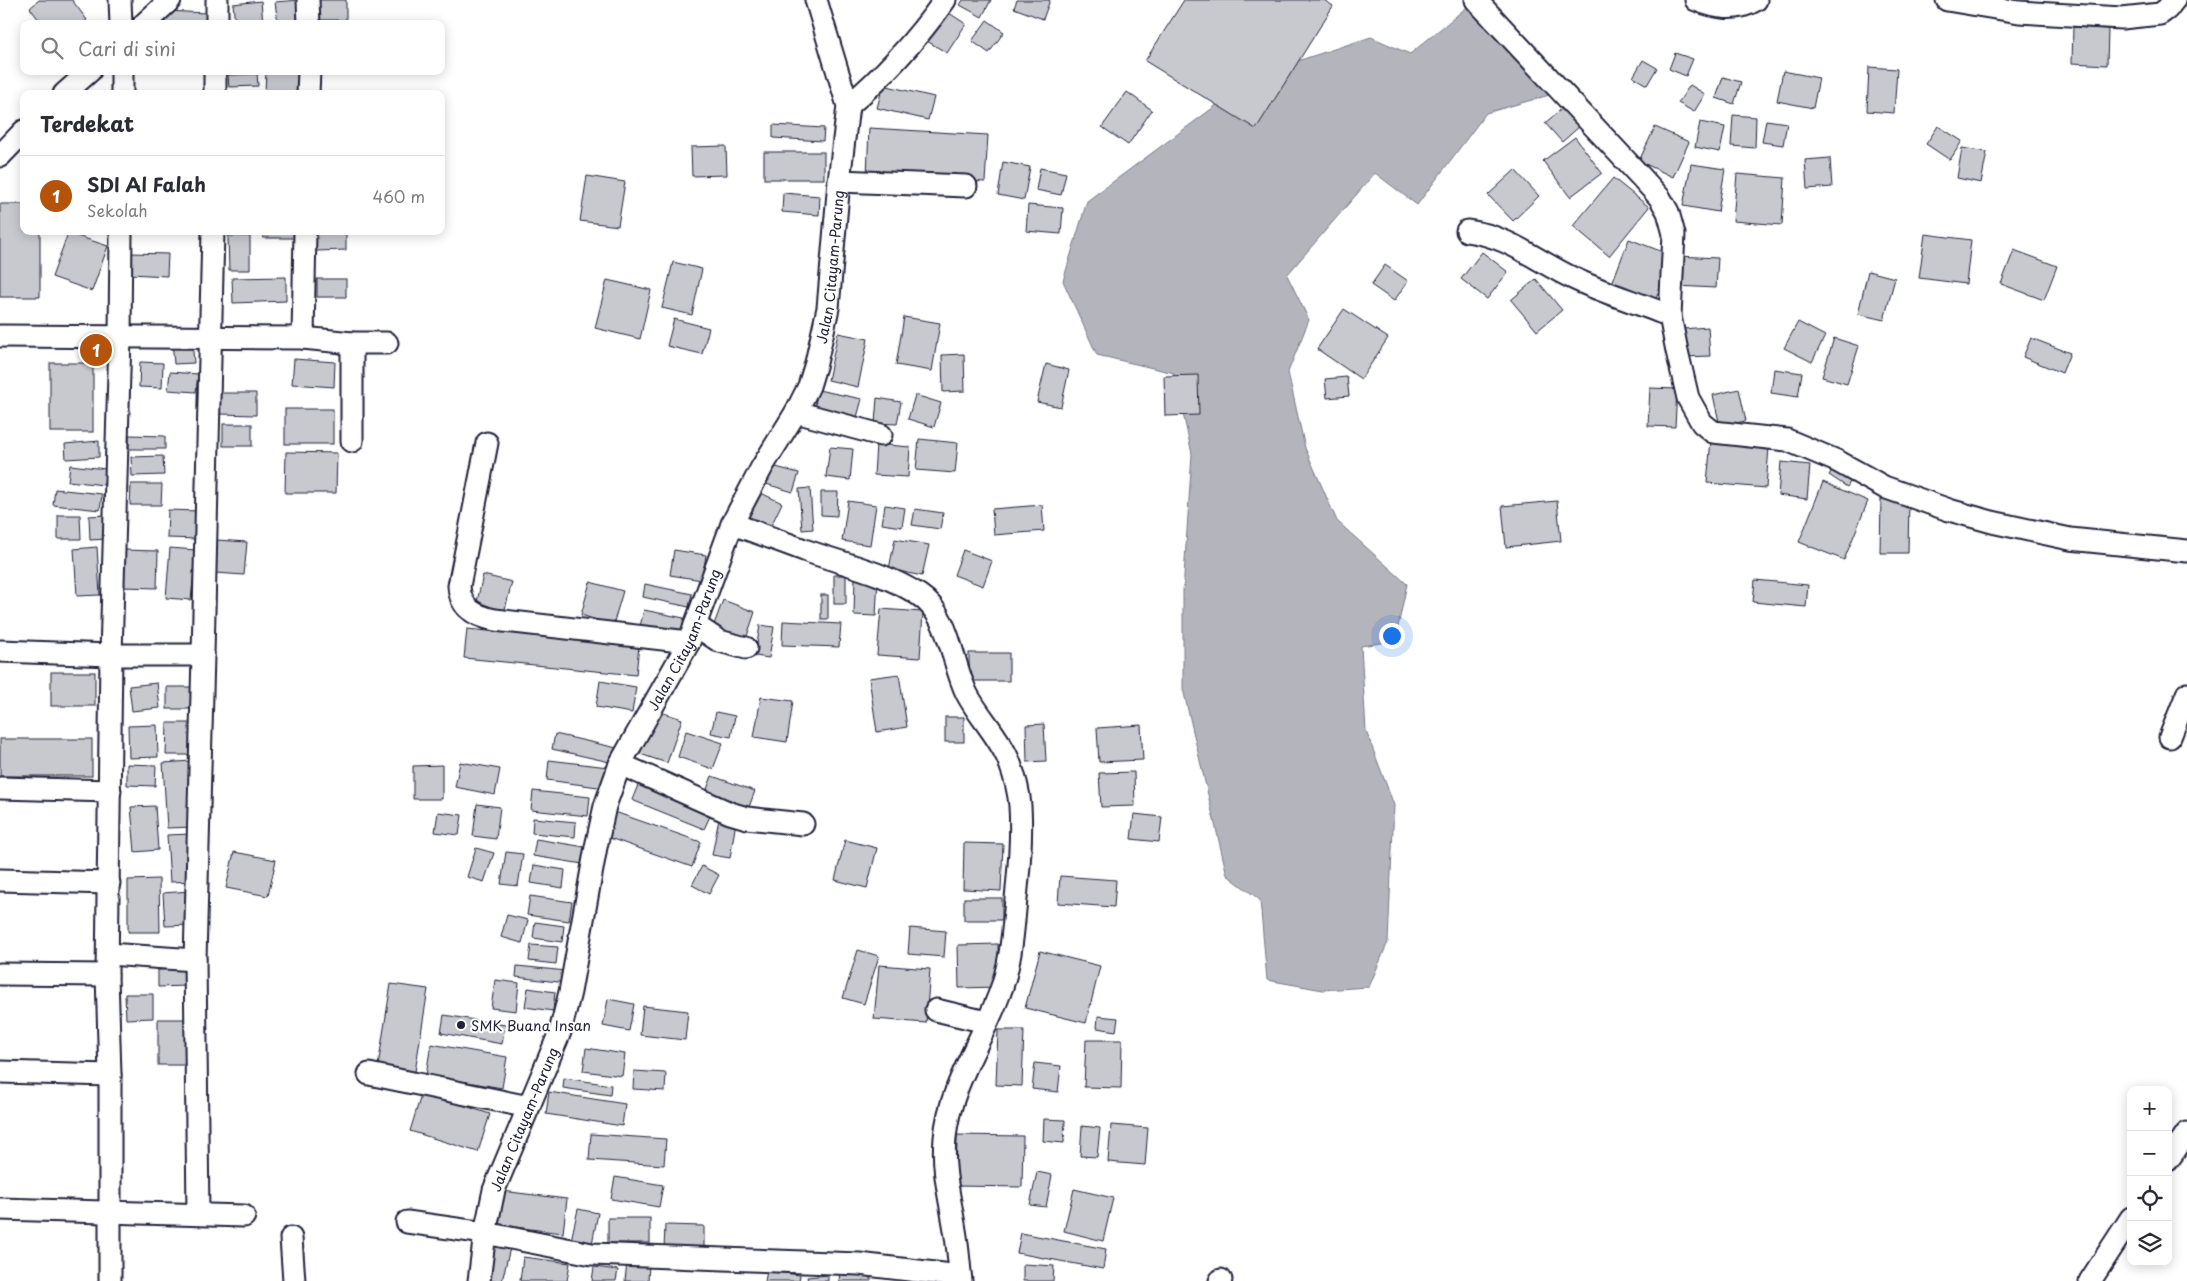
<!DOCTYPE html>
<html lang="id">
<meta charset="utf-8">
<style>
:root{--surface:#fff;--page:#f7f7f7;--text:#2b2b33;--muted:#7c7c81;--line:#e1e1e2;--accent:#b45309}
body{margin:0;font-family:"Playpen Sans",sans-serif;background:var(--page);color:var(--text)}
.controls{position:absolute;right:15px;bottom:15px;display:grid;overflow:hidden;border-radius:10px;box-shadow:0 2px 12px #0003}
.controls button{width:45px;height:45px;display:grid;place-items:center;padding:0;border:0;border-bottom:1px solid var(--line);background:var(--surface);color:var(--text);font:25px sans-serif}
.you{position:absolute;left:1391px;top:635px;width:18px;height:18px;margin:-12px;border:4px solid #fff;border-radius:50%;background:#1a73e8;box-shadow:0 0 0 8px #1a73e833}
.badge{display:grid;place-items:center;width:32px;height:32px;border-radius:50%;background:var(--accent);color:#fff;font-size:16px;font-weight:700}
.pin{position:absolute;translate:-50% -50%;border:2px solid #fff;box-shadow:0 1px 5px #0006}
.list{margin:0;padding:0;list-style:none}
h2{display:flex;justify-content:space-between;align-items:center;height:65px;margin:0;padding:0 20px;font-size:21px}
h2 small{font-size:16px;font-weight:400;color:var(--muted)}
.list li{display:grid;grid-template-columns:32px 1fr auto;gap:15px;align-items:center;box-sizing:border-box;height:80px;padding:0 20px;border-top:1px solid var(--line)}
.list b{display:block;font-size:19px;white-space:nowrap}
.list p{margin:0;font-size:16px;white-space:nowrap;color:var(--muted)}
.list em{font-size:16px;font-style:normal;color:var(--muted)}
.icon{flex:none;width:28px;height:28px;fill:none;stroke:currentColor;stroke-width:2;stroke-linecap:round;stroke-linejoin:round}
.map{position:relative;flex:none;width:2187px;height:1281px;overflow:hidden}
.search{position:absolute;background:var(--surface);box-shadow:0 2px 12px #0003;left:20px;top:20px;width:425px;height:55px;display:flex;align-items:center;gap:12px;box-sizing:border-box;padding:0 18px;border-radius:10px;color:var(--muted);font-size:19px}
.panel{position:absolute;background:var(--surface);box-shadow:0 2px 12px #0003;left:20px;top:90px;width:425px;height:145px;border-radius:10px}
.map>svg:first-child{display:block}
</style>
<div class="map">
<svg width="2187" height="1281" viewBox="0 0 2187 1281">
<rect width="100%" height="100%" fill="#fff"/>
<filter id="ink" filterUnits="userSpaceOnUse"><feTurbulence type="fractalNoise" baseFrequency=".02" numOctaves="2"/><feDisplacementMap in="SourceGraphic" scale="10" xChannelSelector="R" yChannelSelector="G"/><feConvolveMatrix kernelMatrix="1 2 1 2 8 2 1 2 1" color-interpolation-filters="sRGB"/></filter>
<g filter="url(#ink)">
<polygon fill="#b4b4bc" stroke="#7a7a88" points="1467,7 1553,94 1486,113 1417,205 1375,173 1287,275 1309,320 1288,372 1305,448 1337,521 1407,584 1395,641 1361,646 1366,731 1394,805 1388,942 1369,987 1323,990 1267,980 1260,900 1227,875 1183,689 1183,591 1192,454 1174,373 1097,355 1063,281 1087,201 1229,96 1282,66 1371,37 1410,54"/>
<g fill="#c8c8cf" stroke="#22223b">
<polygon points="39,0 72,0 87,20 82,24 42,24 30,8"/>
<polygon points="299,0 302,24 278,24 275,2"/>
<rect x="317" y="0" width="29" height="20"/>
<polygon points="963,0 991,0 982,17 960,5"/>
<polygon points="1017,0 1050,0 1043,19 1014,8"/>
<polygon points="1184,0 1324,0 1333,6 1256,129 1145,61"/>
<polygon points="261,1 263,24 235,24 233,4"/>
<polygon points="166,11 206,13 205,24 165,24"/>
<polygon points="946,11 966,24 947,53 927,41"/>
<polygon points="987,20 1004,32 989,53 972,41"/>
<polygon points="2073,27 2108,29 2107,65 2072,63"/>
<polygon points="1675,53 1693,59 1686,76 1669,69"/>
<polygon points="1643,60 1657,68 1647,85 1633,77"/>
<polygon points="1869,67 1897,69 1894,113 1867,111"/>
<polygon points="266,71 300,72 299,93 265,92"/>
<polygon points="1783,71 1819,78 1813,108 1777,101"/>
<polygon points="257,74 258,86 229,87 228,75"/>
<polygon points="1723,77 1741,82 1734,104 1716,98"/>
<polygon points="883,85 934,97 928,120 877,108"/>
<polygon points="1690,85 1705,94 1694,112 1678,103"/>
<polygon points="1127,92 1152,110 1128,145 1102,127"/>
<polygon points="1564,107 1580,126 1562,142 1545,123"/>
<polygon points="1733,115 1756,117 1755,148 1731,146"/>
<polygon points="1766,120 1787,123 1783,145 1762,142"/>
<polygon points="1700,122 1725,127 1720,152 1695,147"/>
<polygon points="773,125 824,128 823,141 773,138"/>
<polygon points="1938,126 1962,141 1950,160 1926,144"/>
<polygon points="1655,127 1689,142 1673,177 1639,161"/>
<polygon points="869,128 988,135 985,182 867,175"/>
<polygon points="1575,137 1602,173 1570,197 1543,161"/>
<polygon points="726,146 727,175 692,176 691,147"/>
<polygon points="1962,148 1987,152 1981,183 1957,178"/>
<rect x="764" y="152" width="60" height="27"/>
<polygon points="1830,158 1832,187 1807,189 1805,160"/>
<polygon points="1003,162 1030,167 1024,200 998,195"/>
<polygon points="1691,164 1725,169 1718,212 1683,206"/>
<polygon points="1040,168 1066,173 1061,195 1036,190"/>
<polygon points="1515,170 1539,196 1513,221 1488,195"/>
<polygon points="1737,174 1785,178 1782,225 1733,221"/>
<polygon points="587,176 625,182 618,226 580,221"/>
<polygon points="1613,178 1649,207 1609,256 1573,226"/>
<polygon points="783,193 820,196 819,215 782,212"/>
<polygon points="0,204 24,204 24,231 40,231 40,297 0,297"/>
<polygon points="1028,205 1063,208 1061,234 1026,231"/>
<rect x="263" y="231" width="32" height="7"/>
<polygon points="316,231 346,231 346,250 316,251"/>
<polygon points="68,233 108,246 92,291 52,277"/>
<polygon points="1925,234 1971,240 1966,284 1919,278"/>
<polygon points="228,236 250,236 250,270 229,270"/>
<polygon points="1629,239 1671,255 1655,302 1611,286"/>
<polygon points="2014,250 2057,266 2044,300 2001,284"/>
<polygon points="1482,252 1508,272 1487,299 1461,279"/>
<polygon points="131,253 168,254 167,276 130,274"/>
<polygon points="1678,256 1718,258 1716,288 1676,286"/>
<polygon points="673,262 702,269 692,315 662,308"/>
<polygon points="1385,265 1408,281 1394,301 1371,285"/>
<polygon points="1868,271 1895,278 1884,320 1858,314"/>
<polygon points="286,277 286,301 233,303 232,278"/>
<rect x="317" y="279" width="29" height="18"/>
<polygon points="1536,279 1562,310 1537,331 1511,300"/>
<polygon points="607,280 651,290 640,339 595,328"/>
<polygon points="1344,309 1388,338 1361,379 1317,349"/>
<polygon points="904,317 940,323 932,371 896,365"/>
<polygon points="674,319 709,328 702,354 667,346"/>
<polygon points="1798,322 1825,336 1812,362 1784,348"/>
<polygon points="1708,327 1710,356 1684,357 1682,329"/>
<polygon points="838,333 868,339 858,387 828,380"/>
<polygon points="1834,338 1859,346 1847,384 1822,377"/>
<polygon points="2031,338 2070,353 2062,373 2023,357"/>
<polygon points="192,339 194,363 174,364 172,341"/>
<polygon points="964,354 965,391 943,392 942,355"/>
<polygon points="294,359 335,362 334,387 292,384"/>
<polygon points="140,362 163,363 162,388 139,387"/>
<rect x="50" y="363" width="43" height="69"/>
<polygon points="1046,364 1069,370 1061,407 1037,402"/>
<polygon points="1774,369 1802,373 1798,397 1771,393"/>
<polygon points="170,372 198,374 196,392 168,390"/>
<polygon points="1198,375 1199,415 1165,416 1164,376"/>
<polygon points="1347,377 1349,396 1327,398 1325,379"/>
<polygon points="1650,388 1677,389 1675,427 1648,426"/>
<polygon points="1739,389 1746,421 1720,426 1713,395"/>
<polygon points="818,390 862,399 856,421 814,410"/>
<polygon points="219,393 256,393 256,415 219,414"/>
<polygon points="915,395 941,403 934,427 908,419"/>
<polygon points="877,398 901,402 897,424 875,423"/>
<rect x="285" y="409" width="48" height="35"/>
<rect x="223" y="424" width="29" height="22"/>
<polygon points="129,435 165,436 165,449 129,449"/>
<polygon points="919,439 958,443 955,473 916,470"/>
<polygon points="1711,440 1769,446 1766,488 1707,483"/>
<polygon points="99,441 99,457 66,459 65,444"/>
<polygon points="876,444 910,447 908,477 874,475"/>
<polygon points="830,447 853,449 850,480 826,477"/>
<polygon points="286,452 337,453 336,493 285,493"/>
<polygon points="163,456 164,475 132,476 131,457"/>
<polygon points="1781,462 1810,465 1807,499 1778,495"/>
<polygon points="70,465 106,469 104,485 68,481"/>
<polygon points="772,466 799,473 793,492 766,484"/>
<polygon points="1834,467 1852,479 1847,487 1829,475"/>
<polygon points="1823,482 1868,501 1844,560 1799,542"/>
<polygon points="131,484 162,484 161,505 130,505"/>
<polygon points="810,488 813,529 802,530 799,489"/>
<polygon points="55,489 102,494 100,510 53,505"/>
<polygon points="821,492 838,492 837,516 821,515"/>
<polygon points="761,493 782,503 770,528 748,518"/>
<polygon points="1881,499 1909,499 1908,553 1880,553"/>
<polygon points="848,501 876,505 870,545 842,541"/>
<polygon points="1557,501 1561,541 1506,547 1502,506"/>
<polygon points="885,505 905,508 902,527 882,524"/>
<polygon points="1042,505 1044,531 994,535 992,509"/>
<polygon points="915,509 943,513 940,529 912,525"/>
<polygon points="168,510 198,511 197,539 167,538"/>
<polygon points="58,515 80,515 81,539 58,539"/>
<polygon points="106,515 107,539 90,540 89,516"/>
<polygon points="895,539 929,545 922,576 889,569"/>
<polygon points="217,540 247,542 244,575 215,573"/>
<polygon points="97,547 100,595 77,596 74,549"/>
<polygon points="170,548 196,550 191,600 166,598"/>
<polygon points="123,550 158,551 157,588 122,587"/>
<polygon points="674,550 706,555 702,580 670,575"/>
<polygon points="963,550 992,561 983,586 954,575"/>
<polygon points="483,575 512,582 504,613 476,606"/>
<rect x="834" y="575" width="12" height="29"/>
<polygon points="855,576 878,576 876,616 854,615"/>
<polygon points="1755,580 1808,585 1806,607 1753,602"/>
<polygon points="590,582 623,591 613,625 581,615"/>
<polygon points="645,584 692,594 689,607 643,597"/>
<rect x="821" y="595" width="7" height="24"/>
<polygon points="723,600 755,612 745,642 712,630"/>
<polygon points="881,609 923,612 920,658 877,655"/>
<polygon points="644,610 684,618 679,638 639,630"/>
<polygon points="783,621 841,624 839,647 782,645"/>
<polygon points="760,625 774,627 769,658 755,656"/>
<polygon points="467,629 639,645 636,675 464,658"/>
<rect x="969" y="653" width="40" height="28"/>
<rect x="51" y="672" width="44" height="34"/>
<polygon points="899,674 907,727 877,732 869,678"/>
<polygon points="600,681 636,687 632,713 596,707"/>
<polygon points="157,683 160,708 132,711 129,686"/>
<rect x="167" y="687" width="25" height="22"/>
<polygon points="761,697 793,701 787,742 754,737"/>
<polygon points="655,710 682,719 667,763 640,754"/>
<polygon points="716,712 735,716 731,737 711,733"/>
<rect x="945" y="717" width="19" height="25"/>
<polygon points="167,723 192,723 192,755 166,755"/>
<polygon points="1044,724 1046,761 1027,762 1026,725"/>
<polygon points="157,725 158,757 129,758 128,726"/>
<polygon points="1141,725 1143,760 1099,762 1097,728"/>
<polygon points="686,731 723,743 713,769 678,757"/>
<polygon points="555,734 617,748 614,763 552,749"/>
<rect x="0" y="739" width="92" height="37"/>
<polygon points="549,760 608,767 605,788 547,780"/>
<polygon points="191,761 194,827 167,828 163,763"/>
<polygon points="460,762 500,769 495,795 455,787"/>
<polygon points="127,764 156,765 155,786 127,785"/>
<polygon points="442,765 442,799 413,799 413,766"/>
<polygon points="1134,772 1135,806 1101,807 1099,773"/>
<polygon points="712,776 755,791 747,812 704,797"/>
<polygon points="640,780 713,810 704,829 632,800"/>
<polygon points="533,791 590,797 588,816 531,810"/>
<polygon points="477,804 500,807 496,839 473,836"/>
<polygon points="155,806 158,850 135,852 131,807"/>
<polygon points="612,811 701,842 692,867 604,836"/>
<polygon points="438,812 462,815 459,835 435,832"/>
<polygon points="1134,814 1162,817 1159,842 1131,839"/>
<polygon points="533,818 576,822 575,837 532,833"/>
<polygon points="719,819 736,822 730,858 712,855"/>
<polygon points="191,834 193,881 170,882 167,835"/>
<polygon points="536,839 585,847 583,864 533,856"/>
<polygon points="845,840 877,848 867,888 835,880"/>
<polygon points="964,843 1003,844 1001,891 963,889"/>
<polygon points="476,848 494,853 484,882 467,877"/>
<polygon points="234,852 276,860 268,896 226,888"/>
<polygon points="506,852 523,854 518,886 501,884"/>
<polygon points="534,865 565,870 563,888 531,883"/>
<polygon points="702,866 719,875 709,894 692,885"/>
<polygon points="1060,876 1116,880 1114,907 1058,903"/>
<polygon points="159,879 160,932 128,932 128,880"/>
<polygon points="191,891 193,925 165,926 163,893"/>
<polygon points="530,896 572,902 569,921 527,915"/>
<rect x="964" y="898" width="38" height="22"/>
<polygon points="507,915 528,920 522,943 501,937"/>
<polygon points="535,922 564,926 562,942 533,938"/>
<polygon points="910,928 946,931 944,957 908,954"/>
<polygon points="998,944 999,987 959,988 958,945"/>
<polygon points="531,945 558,947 556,964 529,961"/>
<polygon points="858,950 879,956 864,1004 843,998"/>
<polygon points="1040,951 1100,966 1086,1023 1025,1008"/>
<polygon points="879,965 930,969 926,1023 874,1019"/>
<polygon points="517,966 567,971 566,983 516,977"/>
<polygon points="187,969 187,986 158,987 158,970"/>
<polygon points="495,980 519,983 516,1011 491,1008"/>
<polygon points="391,984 428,989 415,1072 378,1066"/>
<polygon points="528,988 555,992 553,1011 525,1007"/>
<polygon points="125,994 153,994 153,1018 126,1019"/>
<polygon points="608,999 634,1004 629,1031 603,1026"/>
<polygon points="643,1006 688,1011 685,1040 640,1035"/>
<polygon points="444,1015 505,1025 502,1044 441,1033"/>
<polygon points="1098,1016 1118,1018 1116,1031 1097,1028"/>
<rect x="158" y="1019" width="27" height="46"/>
<polygon points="998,1030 1024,1030 1022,1086 996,1085"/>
<polygon points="1086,1040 1122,1040 1121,1088 1084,1087"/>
<polygon points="431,1044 507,1057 502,1088 426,1075"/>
<polygon points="586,1048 625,1054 622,1076 583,1071"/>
<polygon points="1035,1063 1061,1066 1058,1092 1032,1089"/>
<polygon points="634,1071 666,1073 665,1091 633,1089"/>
<polygon points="564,1078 611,1085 610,1095 563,1088"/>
<polygon points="422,1092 490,1114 478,1152 410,1131"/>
<polygon points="549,1092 625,1104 622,1126 546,1114"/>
<polygon points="1044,1119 1065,1120 1064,1143 1043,1141"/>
<polygon points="1111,1125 1148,1128 1145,1165 1108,1162"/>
<polygon points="1082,1126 1100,1128 1097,1157 1080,1156"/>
<polygon points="591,1134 666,1139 664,1165 589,1160"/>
<polygon points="957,1135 1023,1136 1022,1187 956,1186"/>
<polygon points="1037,1172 1052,1175 1046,1207 1030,1205"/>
<polygon points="615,1177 663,1185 659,1207 611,1199"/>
<polygon points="1074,1189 1113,1198 1103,1241 1064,1231"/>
<polygon points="502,1191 567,1199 563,1233 497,1225"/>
<polygon points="578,1209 598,1213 592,1244 571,1240"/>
<rect x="608" y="1218" width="42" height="25"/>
<polygon points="665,1225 704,1226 704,1250 664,1249"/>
<polygon points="1021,1233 1106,1249 1103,1269 1017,1253"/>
<polygon points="492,1243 510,1248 502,1281 482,1281"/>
<polygon points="523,1257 570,1263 567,1281 520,1281"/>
<polygon points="627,1262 649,1264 648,1281 625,1281"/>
<polygon points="1023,1264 1054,1266 1053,1281 1023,1281"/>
<polygon points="594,1267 618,1270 616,1281 592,1281"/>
<polygon points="767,1271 800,1275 799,1281 765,1281"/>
<polygon points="840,1271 871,1273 871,1281 839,1281"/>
<polygon points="828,1275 828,1281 808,1281 807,1277"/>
</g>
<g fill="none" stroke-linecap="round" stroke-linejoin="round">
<g stroke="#22223b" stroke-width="25">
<g id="minor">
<polyline points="120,0 121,24"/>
<polyline points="308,0 309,24"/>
<polyline points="1476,0 1642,178 1660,198 1668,212 1674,234 1670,316 1677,351 1688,398 1702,423 1713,432 1787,440 1837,461 1884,487 1949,510 1992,522 2070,539 2187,551"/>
<path d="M1696,0C1716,8 1736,12 1756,0"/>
<polyline points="1947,0 2019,12 2122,18 2160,14 2167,9 2174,0"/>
<polyline points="144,24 170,0"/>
<polyline points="217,24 217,0"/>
<polyline points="64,94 90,71"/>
<polyline points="122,94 122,71"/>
<polyline points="215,94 215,71"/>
<polyline points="308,94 309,71"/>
<path d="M848,106C885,75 917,39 945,0"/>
<polyline points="0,156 24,131"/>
<polyline points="839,181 966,186"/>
<path d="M1467,231C1510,236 1539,263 1577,280C1607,294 1639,303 1670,316"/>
<polyline points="0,336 303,338 352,343 387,343"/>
<polyline points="303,338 305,231"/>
<polyline points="352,343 352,441"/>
<polyline points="796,412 881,435"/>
<path d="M487,443L459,586C460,608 475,616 495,620L689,642"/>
<path d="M732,524C757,532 782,542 807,551C844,564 886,573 919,595C951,616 951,662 967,694C979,717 999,736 1009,761C1014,774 1019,792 1020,806C1022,837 1019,868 1016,899C1013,931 1011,965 999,995C982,1041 949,1087 945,1138C942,1169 950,1199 955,1230C958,1247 959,1264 961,1281"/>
<polyline points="695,625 719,641 746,648"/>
<polyline points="0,651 111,655 203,655 213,231"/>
<polyline points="2170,737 2187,694"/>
<polyline points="620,764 730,813 747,818 803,824"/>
<polyline points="0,788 110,791"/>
<polyline points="0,880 109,883"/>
<polyline points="108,954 195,960 203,655"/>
<polyline points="195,960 198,1214"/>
<polyline points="0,974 107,975"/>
<polyline points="936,1010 986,1022"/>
<polyline points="0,1072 110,1075"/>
<polyline points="369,1074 529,1107"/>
<polyline points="2168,1160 2187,1133"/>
<polyline points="0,1209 244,1216"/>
<polyline points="407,1222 485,1233 592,1254 859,1264 960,1276"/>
<polyline points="291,1238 294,1281"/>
<polyline points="110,1281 110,1075 107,975 111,655 120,337 121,231"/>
<path id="s1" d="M479,1281L485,1233L494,1190L560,1032L570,992L596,847L605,806L620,764L689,642L732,524L762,467L796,412L809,386L816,363L828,308L839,181L848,106L816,0"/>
<polyline points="1220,1281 1221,1280"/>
<polyline points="2090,1281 2131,1218"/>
</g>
</g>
<use href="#minor" stroke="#fff" stroke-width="21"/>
</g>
</g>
<circle fill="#22223b" stroke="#fff" stroke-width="2" cx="461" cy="1025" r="5"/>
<g text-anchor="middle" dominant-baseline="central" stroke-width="4" stroke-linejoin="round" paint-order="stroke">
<g font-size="14" fill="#22223b" stroke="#fff">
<text stroke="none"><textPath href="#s1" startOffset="1084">Jalan Citayam-Parung</textPath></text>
<text stroke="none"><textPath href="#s1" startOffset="679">Jalan Citayam-Parung</textPath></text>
<text stroke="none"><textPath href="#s1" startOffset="169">Jalan Citayam-Parung</textPath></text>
</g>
<g font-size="14" fill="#22223b" stroke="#fff" text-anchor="start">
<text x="471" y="1025">SMK Buana Insan</text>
</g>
</g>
</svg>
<div class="controls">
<button>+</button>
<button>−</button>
<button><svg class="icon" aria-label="locate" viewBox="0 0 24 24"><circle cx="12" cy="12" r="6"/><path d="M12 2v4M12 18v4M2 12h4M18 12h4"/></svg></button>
<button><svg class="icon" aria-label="layers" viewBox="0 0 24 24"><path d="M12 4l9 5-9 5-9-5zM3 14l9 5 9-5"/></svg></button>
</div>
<div class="you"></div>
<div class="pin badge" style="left:96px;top:350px">1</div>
<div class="search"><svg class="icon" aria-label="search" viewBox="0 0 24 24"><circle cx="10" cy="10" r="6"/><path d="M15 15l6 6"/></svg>Cari di sini</div>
<section class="panel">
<h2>Terdekat<small></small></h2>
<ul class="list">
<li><span class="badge">1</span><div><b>SDI Al Falah</b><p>Sekolah</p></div><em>460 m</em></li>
</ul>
</section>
</div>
